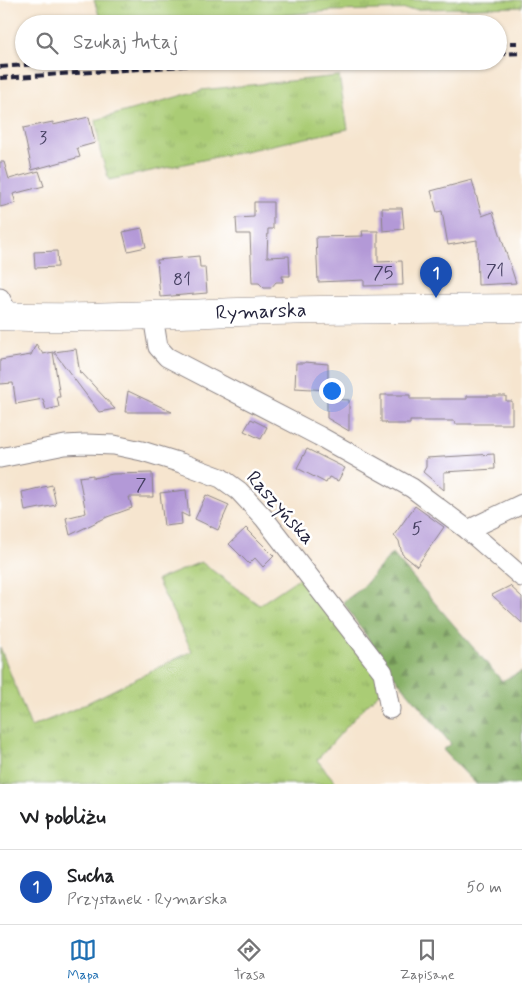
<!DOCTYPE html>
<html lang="pl">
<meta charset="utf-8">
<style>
:root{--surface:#fff;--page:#f2f2f2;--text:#202124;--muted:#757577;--line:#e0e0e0;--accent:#1f6fb2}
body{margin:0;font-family:Mynerve,sans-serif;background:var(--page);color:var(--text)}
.you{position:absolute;left:331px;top:390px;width:18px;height:18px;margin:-12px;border:4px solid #fff;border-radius:50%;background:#1a73e8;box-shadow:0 0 0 8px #1a73e833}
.badge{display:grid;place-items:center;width:32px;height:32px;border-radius:50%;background:var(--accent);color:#fff;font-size:16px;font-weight:700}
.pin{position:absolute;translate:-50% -41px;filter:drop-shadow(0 1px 2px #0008)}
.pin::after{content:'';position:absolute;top:26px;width:18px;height:15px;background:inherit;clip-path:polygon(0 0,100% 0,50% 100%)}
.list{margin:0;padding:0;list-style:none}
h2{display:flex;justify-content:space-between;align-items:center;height:65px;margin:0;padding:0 20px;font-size:21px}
h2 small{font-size:16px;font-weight:400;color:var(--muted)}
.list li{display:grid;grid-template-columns:32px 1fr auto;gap:15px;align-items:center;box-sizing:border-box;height:75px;padding:0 20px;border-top:1px solid var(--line)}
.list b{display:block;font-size:19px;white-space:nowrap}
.list p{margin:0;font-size:16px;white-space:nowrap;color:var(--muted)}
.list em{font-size:16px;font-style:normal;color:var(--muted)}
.icon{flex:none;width:28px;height:28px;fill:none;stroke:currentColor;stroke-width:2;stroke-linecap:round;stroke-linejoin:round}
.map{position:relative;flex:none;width:522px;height:784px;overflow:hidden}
.search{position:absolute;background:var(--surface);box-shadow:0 1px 4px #0004;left:15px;right:15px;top:15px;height:55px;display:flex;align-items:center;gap:12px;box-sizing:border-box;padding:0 18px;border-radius:28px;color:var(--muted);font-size:19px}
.sheet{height:140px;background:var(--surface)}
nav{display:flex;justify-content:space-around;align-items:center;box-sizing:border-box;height:70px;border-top:1px solid var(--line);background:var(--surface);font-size:14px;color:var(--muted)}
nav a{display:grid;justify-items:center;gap:2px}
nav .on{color:var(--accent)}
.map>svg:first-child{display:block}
</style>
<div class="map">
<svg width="522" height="784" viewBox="0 0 522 784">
<defs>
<pattern id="grass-tufts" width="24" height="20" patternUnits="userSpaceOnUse" patternTransform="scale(1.25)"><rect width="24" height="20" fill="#aacc75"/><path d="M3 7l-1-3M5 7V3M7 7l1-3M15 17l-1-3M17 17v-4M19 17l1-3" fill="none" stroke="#92af66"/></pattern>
<pattern id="forest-firs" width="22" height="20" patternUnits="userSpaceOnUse" patternTransform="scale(1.25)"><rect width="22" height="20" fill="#87b066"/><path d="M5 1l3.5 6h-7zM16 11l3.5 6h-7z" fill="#6e8f55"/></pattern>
</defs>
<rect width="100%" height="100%" fill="#fff"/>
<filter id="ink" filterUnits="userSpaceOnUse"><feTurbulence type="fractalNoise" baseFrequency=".02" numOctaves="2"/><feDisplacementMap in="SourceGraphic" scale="10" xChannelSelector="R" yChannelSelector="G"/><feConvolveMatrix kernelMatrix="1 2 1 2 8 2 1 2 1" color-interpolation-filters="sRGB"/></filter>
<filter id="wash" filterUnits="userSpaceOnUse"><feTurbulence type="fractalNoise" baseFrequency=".0096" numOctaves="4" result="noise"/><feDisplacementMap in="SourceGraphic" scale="20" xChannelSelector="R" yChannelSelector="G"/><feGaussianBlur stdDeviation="1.12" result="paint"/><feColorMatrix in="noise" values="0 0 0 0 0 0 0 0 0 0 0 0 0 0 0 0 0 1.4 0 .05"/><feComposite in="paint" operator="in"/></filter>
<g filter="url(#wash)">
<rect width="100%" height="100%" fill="#f6e5cf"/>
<g fill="url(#grass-tufts)" stroke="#667758">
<polygon points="94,0 522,0 522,7 331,11 181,24 102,24"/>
<polygon points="339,76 348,129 109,180 100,151 96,120 201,90"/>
<polygon points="201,562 259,605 302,576 381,678 381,691 359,713 317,760 337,784 0,784 0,647 31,727 77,708 192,651 157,580"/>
</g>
<polygon fill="url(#forest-firs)" stroke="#546950" points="392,553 502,681 522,671 522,784 476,784 443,750 451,744 390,671 343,602 362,588"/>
<g id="blocks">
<g fill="#b399d7">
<polygon points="89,117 95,143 77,148 80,157 32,170 23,128 53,122 53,125"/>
<polygon points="0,162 4,162 9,179 39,171 44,186 13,194 16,203 0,207"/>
<polygon points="472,180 482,216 493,212 516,283 478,285 477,240 448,245 442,211 437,212 431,191"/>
<polygon points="254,202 273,202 273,229 268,229 267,257 289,256 290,276 282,276 283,282 276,282 271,288 264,288 259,283 252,283 250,234 237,234 236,218 254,217"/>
<polygon points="382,208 402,208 404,229 383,231"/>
<polygon points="142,228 146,247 128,251 123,232"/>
<polygon points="362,231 378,231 378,262 402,261 403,285 364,286 364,280 318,282 316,237 363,236"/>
<polygon points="57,251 58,267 35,268 34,252"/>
<polygon points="199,256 200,267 205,267 207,293 160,297 157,260"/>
<polygon points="36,344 43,354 53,352 60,397 57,397 59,407 46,410 43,399 16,404 13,383 0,384 0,360 31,355"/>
<polygon points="76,349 80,374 82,373 115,409 99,412 54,352"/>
<polygon points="305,362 328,364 328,390 295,388 296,363 305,363"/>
<polygon points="128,391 172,412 125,412"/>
<polygon points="381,395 410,395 410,399 467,399 467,396 506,396 506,401 512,401 512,424 455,424 455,421 410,421 410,424 386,424 386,422 381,422"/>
<polygon points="327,399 349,400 349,431 327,418"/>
<polygon points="251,419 267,427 261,439 244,431"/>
<polygon points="307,449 345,468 338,481 329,477 326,483 297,468"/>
<polygon points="494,454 495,469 444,472 444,490 423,472 426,467 426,458"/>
<polygon points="152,473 153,497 129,497 132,508 107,517 70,535 66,518 86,513 79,477 93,475 93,478 113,474"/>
<polygon points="52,485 56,505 25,511 22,492"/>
<polygon points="186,490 189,517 181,513 182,524 164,526 160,493"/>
<polygon points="206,495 229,505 218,530 195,519"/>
<polygon points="415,506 444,527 417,566 402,554 399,541 394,535"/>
<polygon points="246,528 274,556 263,567 255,558 249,564 229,544"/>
<polygon points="510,586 522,597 522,623 492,595"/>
</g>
</g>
</g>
<g filter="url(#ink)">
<use href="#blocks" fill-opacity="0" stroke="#8c8485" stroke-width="1"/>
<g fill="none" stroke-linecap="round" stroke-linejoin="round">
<g stroke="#8c8485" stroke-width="21">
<g id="street">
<polyline points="0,298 4,306 5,317"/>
<polyline points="153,316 158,347 167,357 319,436 412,488 468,530 522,577"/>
<polyline points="0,458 65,445 85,444 114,445 142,451 181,463 221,478 239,491 264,518 383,672 390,709"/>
<polyline points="468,530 522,504"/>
</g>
</g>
<g stroke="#8c8485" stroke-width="29">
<path id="primary" d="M0,316C91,320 181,313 272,311C355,309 439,309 522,308"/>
</g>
<use href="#street" stroke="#fff" stroke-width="19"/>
<use href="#primary" stroke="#fff" stroke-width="28"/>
<g stroke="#22223b" stroke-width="4" stroke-dasharray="8 4" stroke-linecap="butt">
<polyline points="498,43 522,43"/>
<polyline points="498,54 522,53"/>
<polyline points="0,67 76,61"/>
<polyline points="0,78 262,61"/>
</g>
</g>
</g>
<g text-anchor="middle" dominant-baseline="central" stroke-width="5" stroke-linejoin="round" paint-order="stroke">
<g font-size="18" fill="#464062">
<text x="43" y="138">3</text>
<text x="495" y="271">71</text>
<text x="383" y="273">75</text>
<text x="182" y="280">81</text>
<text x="141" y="485">7</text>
<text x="417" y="529">5</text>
</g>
<g font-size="20" fill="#22223b" stroke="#fff">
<text transform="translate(261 312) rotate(-2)">Rymarska</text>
<text transform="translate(280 508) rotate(48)">Raszyńska</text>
</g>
</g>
</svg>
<div class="you"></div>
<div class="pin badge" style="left:436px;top:298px;background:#1a4fb4">1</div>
<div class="search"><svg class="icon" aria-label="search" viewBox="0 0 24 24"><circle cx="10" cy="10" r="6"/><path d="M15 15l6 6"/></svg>Szukaj tutaj</div>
</div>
<section class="sheet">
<h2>W pobliżu<small></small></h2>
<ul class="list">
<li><span class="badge" style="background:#1a4fb4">1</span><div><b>Sucha</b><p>Przystanek · Rymarska</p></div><em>50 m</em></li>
</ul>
</section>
<nav>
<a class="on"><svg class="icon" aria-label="map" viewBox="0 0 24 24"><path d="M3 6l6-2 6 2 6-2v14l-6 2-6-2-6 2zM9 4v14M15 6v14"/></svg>Mapa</a>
<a><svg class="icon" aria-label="directions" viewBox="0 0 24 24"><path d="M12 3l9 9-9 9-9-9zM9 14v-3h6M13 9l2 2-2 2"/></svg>Trasa</a>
<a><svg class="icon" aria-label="saved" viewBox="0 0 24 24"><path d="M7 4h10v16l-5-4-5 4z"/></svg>Zapisane</a>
</nav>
